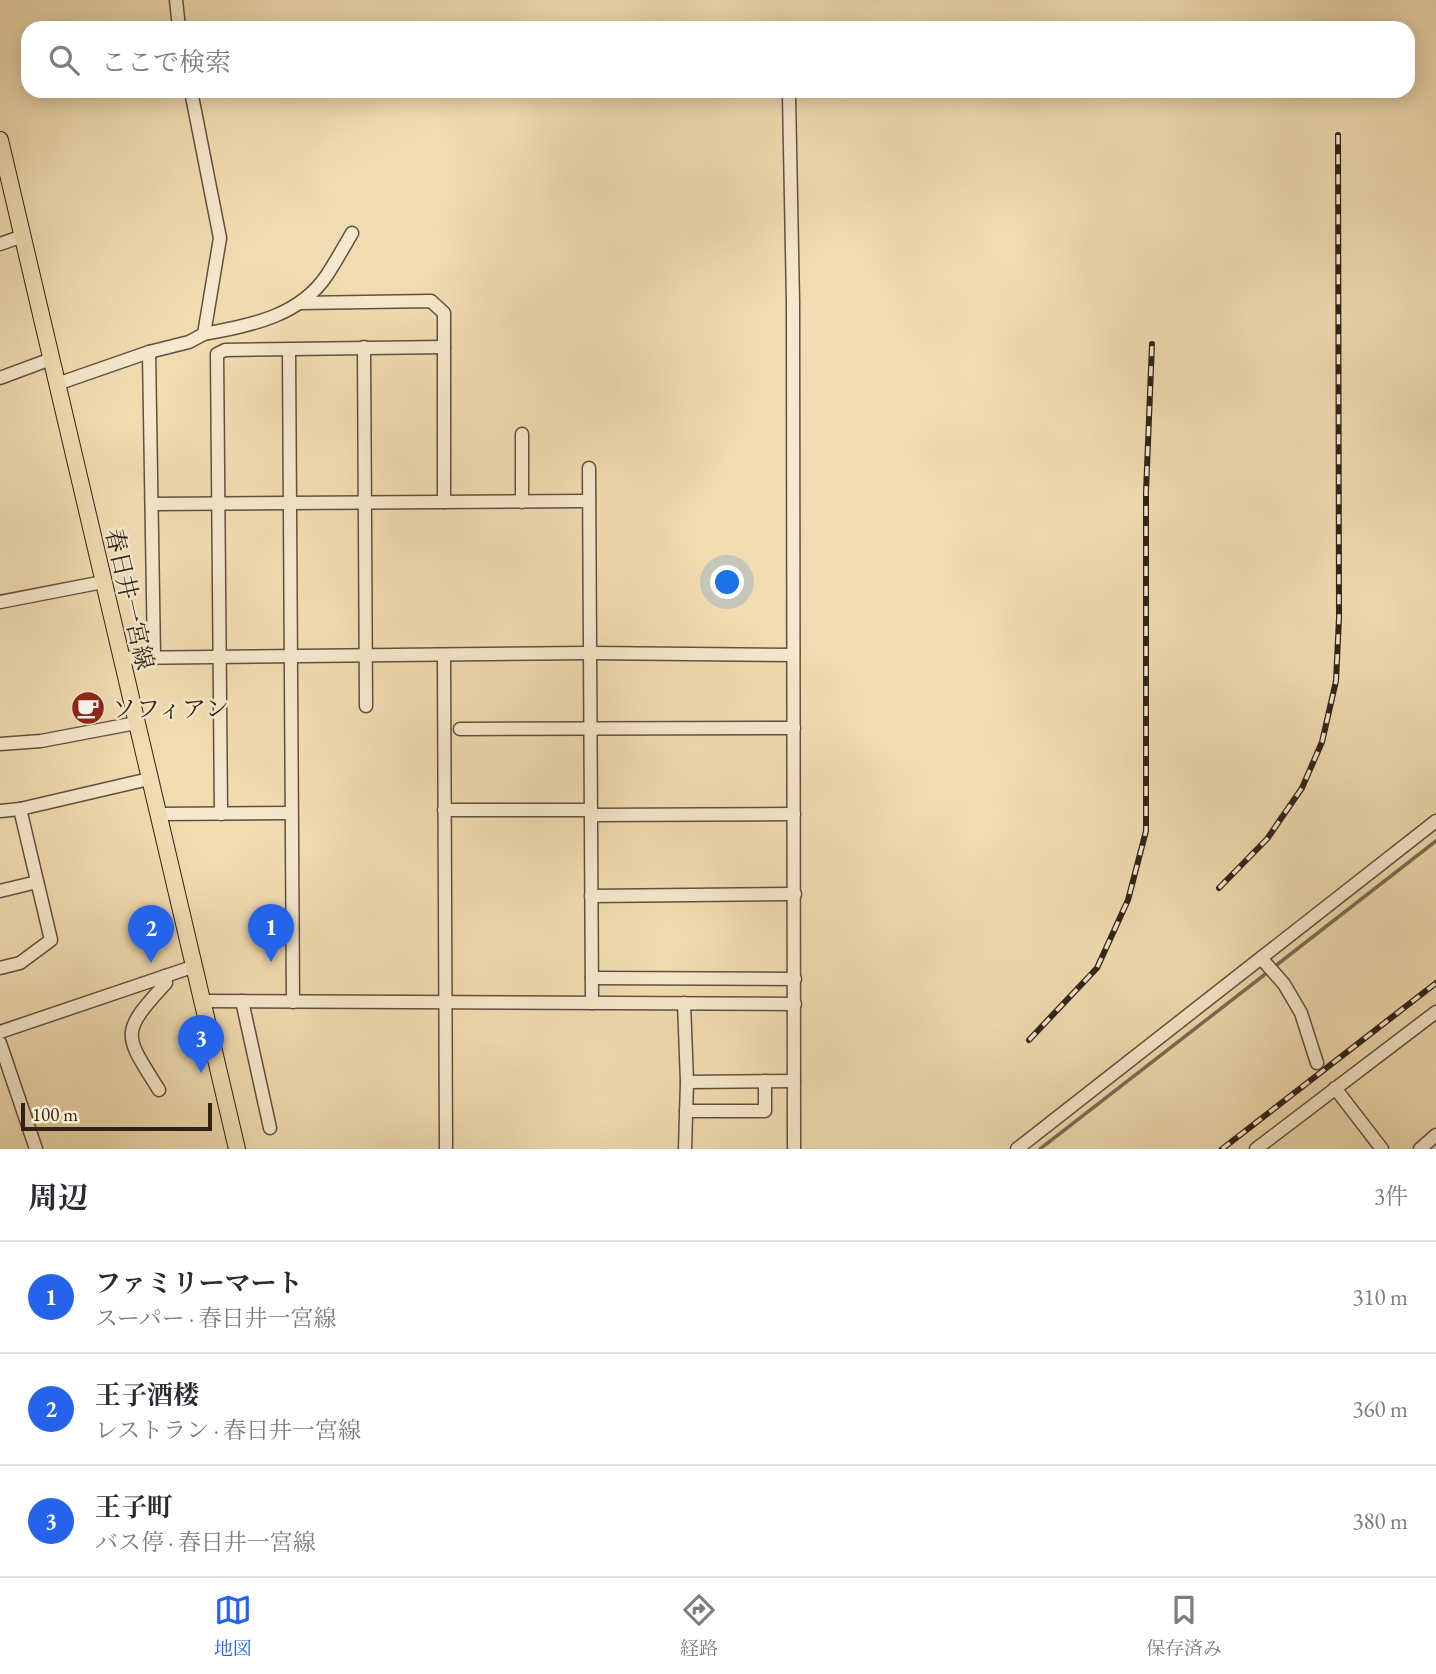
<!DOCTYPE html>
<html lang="ja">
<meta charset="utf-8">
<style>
:root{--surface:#fff;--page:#f7f7f7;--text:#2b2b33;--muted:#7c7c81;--line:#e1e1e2;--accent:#2563eb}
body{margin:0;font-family:"EB Garamond","Noto Serif JP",serif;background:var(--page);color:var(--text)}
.scale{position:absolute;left:21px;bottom:18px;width:191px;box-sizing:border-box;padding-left:7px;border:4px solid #2f2318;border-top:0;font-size:19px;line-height:24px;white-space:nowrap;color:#2f2318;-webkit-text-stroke:5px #f6e8cc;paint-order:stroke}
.you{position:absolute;left:728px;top:583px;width:24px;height:24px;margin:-18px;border:5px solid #fff;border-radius:50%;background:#1a73e8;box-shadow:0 0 0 10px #1a73e833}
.badge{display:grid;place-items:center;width:46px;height:46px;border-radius:50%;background:var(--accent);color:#fff;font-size:23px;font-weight:700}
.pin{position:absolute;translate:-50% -58px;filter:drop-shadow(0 2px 4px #0008)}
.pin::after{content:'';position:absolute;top:37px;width:24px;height:21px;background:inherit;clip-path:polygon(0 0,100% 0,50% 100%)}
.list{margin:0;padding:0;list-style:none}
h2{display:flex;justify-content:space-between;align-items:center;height:91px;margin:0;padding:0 28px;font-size:30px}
h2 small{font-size:23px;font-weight:400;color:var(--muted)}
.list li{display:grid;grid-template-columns:46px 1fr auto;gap:21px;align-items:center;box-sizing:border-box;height:112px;padding:0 28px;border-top:2px solid var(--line)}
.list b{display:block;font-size:26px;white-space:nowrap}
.list p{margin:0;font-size:23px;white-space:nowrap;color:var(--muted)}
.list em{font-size:23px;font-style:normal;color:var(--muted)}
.icon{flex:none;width:38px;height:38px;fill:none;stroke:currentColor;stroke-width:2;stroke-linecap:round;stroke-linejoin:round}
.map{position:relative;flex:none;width:1436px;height:1149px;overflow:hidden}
.search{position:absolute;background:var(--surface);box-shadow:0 4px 18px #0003;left:21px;right:21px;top:21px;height:77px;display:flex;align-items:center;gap:18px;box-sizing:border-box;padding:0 24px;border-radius:21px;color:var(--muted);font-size:26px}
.sheet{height:427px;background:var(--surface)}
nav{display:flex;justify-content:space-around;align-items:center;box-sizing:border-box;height:98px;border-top:2px solid var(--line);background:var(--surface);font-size:19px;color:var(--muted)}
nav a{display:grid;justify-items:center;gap:4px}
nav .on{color:var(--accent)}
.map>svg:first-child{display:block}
</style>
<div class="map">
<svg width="1436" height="1149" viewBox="0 0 1436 1149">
<rect width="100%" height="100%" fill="#f1dcb1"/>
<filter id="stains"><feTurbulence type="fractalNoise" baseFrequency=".00286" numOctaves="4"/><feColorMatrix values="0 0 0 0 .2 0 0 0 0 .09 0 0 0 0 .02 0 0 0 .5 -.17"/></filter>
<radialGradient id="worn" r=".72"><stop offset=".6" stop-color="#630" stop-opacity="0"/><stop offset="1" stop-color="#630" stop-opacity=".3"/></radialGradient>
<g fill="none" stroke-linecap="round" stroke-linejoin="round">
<g stroke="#7c6c55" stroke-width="3.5">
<polyline points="1274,967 1436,841"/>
<polyline points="1040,1149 1268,972"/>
</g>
<g stroke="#60513e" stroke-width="15">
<g id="minor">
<polyline points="176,0 179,28"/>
<polyline points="789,95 793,302 794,1149"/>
<polyline points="0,244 23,236"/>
<polyline points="300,303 431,301 444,313 444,502"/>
<path d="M204,334C250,325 299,317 327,275C336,261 344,247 352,233"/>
<polyline points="364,347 366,706"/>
<polyline points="289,350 293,1002"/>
<polyline points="149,352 154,657"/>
<polyline points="0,378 51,359"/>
<polyline points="57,384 149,352 189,342 204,334 220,238 191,91"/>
<polyline points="589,468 592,1003"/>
<polyline points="522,502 522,434"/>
<polyline points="152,504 589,501"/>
<polyline points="0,602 103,582"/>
<polyline points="444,655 446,1149"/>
<polyline points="121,658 590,653 793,655"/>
<polyline points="460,729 794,728"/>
<polyline points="0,744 41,741 136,723"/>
<polyline points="444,810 591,810"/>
<polyline points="0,811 20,809 149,779"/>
<polyline points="158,814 291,813"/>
<polyline points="221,814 217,354 225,350 444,347"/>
<polyline points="591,815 794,814"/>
<polyline points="0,891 37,882"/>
<polyline points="591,896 795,894"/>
<polyline points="1261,958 1284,984 1301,1013 1317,1063"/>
<polyline points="0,968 20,963 51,940 20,809"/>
<polyline points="592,978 795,979"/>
<polyline points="203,1001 795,1004"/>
<polyline points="242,1001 270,1128"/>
<polyline points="684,1003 687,1082 685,1149"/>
<polyline points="0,1032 195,966"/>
<polyline points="0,1043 36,1149"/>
<polyline points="687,1082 794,1081"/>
<polyline points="1335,1088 1382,1149"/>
<path d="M159,1090C124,1034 119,1034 166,983L165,976"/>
<polyline points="686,1111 765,1111 765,1081"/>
<polyline points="1017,1149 1436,821"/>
<polyline points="1256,1149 1436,1012"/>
<polyline points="1420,1149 1436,1135"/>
</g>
</g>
<g stroke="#2f2318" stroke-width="18">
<polyline id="major" points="0,140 237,1149"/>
</g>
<use href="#minor" stroke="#f6e8cc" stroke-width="12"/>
<use href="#major" stroke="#f1dcb1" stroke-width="16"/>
<g stroke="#2f2318" stroke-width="6">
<g id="rail">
<polyline points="1219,888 1267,839 1302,788 1322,742 1336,681 1339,618 1338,135"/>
<polyline points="1029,1040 1097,968 1128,900 1146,831 1146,492 1152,344"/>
<polyline points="1222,1149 1436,983"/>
</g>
</g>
<use href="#rail" stroke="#f6e8cc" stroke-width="3.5" stroke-dasharray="10" stroke-linecap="butt"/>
</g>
<defs>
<g id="cafe-disc" transform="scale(1.75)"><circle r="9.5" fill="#8f2418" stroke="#f6e8cc"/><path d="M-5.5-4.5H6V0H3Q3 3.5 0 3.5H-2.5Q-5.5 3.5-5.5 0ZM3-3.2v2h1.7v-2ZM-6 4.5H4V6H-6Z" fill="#fff"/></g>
</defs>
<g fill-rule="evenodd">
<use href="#cafe-disc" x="88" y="708"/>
</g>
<g text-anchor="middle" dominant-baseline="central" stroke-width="5" stroke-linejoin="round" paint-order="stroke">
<g font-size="24" fill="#2f2318" stroke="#f6e8cc">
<text transform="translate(130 599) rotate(77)">春日井一宮線</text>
</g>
<g font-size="24" fill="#2f2318" stroke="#f6e8cc" text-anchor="start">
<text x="112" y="708">ソフィアン</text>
</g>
</g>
<rect width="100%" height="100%" filter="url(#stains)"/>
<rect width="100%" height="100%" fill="url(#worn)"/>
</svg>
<div class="scale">100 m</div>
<div class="you"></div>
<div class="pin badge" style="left:271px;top:962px">1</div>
<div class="pin badge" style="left:151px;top:963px">2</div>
<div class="pin badge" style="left:201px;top:1073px">3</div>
<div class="search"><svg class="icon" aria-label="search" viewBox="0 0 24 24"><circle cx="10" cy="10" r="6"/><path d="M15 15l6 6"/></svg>ここで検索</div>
</div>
<section class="sheet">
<h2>周辺<small>3件</small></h2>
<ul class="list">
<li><span class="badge">1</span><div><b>ファミリーマート</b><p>スーパー · 春日井一宮線</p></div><em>310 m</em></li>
<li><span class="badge">2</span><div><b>王子酒楼</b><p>レストラン · 春日井一宮線</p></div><em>360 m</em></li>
<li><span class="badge">3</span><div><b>王子町</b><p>バス停 · 春日井一宮線</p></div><em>380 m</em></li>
</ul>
</section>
<nav>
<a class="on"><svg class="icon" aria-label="map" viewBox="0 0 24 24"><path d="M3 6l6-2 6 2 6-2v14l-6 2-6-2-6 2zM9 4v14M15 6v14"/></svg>地図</a>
<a><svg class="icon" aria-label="directions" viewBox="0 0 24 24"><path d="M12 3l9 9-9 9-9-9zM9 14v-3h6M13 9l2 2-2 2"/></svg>経路</a>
<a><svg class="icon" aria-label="saved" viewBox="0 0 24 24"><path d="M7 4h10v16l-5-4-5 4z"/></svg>保存済み</a>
</nav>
